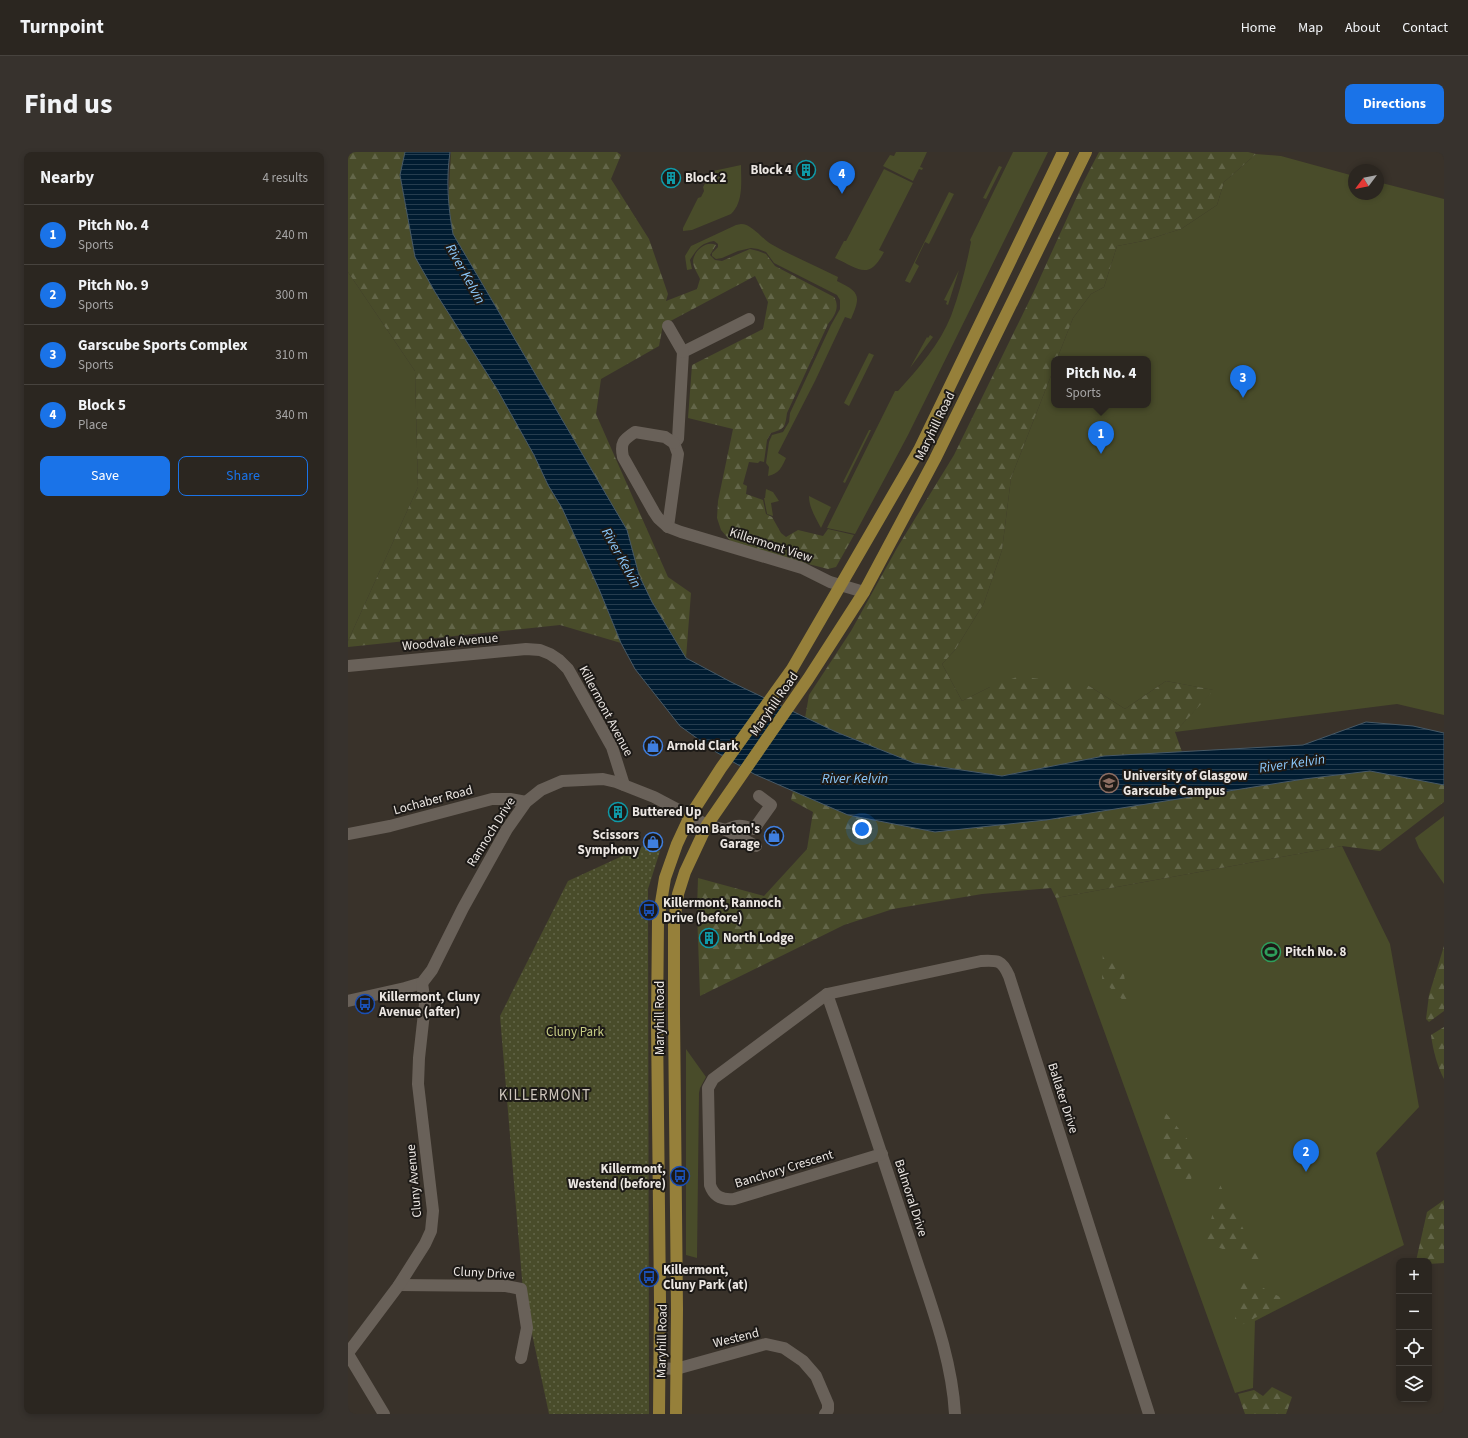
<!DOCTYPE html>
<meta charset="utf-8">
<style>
:root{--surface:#2b2620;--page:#37322d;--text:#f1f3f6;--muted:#a6a5a5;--line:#47433e;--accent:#1a73e8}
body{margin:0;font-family:"Source Sans 3",sans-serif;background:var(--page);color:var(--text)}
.controls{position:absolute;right:12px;bottom:12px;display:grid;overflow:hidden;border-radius:8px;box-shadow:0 2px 6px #0003}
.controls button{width:36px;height:36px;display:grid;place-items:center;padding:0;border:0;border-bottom:1px solid var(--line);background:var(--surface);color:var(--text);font:20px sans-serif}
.compass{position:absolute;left:1000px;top:12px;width:36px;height:36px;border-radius:50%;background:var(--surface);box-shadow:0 2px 6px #0003;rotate:238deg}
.you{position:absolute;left:514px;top:677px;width:14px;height:14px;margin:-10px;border:3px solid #fff;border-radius:50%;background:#1a73e8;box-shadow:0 0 0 6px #1a73e833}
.badge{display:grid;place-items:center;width:26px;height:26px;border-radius:50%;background:var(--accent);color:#fff;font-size:13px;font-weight:700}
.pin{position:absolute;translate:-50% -33px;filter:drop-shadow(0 1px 2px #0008)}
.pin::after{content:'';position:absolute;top:21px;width:14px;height:12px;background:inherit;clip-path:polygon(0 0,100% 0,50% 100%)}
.popup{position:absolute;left:703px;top:204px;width:100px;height:52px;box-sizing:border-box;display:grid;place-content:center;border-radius:8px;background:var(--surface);filter:drop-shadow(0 1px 3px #0005);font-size:13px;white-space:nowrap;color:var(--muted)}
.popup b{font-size:15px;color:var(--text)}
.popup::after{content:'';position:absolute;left:50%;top:100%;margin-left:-8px;border:8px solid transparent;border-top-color:var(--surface)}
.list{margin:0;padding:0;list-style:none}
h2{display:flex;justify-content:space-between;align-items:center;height:52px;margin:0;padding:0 16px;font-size:17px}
h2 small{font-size:13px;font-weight:400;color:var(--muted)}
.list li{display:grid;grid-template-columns:26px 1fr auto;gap:12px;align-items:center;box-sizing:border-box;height:60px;padding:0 16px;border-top:1px solid var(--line)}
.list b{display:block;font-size:15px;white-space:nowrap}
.list p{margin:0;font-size:13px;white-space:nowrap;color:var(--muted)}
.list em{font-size:13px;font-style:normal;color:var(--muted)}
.actions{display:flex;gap:8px;padding:12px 16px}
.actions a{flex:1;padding:9px 0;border:1px solid var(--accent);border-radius:8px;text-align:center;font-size:14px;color:var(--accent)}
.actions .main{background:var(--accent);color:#fff}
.icon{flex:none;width:22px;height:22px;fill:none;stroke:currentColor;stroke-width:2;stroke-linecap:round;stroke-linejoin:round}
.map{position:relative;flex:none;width:1096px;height:1262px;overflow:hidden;border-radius:8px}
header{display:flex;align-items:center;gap:24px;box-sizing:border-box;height:56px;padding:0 20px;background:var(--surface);border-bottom:1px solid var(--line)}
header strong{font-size:19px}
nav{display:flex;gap:22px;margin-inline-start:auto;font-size:14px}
.intro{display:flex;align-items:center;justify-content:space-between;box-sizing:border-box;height:96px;padding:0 24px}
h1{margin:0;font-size:28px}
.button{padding:10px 18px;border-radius:8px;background:var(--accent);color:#fff;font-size:14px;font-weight:700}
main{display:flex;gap:24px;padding:0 24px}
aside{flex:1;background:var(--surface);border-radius:8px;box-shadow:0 2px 6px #0003}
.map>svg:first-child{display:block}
</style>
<header>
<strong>Turnpoint</strong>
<nav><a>Home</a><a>Map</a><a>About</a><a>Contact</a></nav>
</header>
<div class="intro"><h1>Find us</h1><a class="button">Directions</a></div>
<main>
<aside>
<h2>Nearby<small>4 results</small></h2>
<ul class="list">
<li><span class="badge">1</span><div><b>Pitch No. 4</b><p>Sports</p></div><em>240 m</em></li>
<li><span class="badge">2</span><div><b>Pitch No. 9</b><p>Sports</p></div><em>300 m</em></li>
<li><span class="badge">3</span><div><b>Garscube Sports Complex</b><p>Sports</p></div><em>310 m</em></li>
<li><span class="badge">4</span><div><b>Block 5</b><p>Place</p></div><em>340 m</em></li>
</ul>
<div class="actions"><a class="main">Save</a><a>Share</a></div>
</aside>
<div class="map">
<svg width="1096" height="1262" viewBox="0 0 1096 1262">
<defs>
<pattern id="forest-firs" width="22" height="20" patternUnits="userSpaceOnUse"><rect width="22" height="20" fill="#494c2a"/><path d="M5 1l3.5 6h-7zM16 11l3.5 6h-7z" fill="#636649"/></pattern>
<pattern id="park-dots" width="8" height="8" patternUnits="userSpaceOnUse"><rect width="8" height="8" fill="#494c2a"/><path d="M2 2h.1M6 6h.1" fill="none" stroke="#636649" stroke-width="1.8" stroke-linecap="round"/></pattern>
<pattern id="water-rules" width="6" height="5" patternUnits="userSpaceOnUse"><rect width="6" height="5" fill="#011c31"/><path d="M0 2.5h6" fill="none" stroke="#263d4f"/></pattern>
</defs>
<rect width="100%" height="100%" fill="#39322a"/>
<g fill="#494c2a">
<polygon points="548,0 579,0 572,15 575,16 574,18 571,17 565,29 535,14 542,3 546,4"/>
<path d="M665,0H700L560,283L507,382L479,376L547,239H550C570,217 592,192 603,164C612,140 618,115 623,90L622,88Z"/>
<polygon points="908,2 933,4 1006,24 1006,42 1030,42 1030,30 1096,47 1096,563 1049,552 827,580 865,538 818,529 777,557 741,534 642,535 614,549 594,512 607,498 636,451 654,398 663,326 706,216 706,253 800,253 800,207 709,207 725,166 743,142 756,135 769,94 795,89 833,77 869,53 876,30"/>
<path d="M393,13C393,29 396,50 383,62L344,78L335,79V76L350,46L353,45L356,39L355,35L363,21L365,19Z"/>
<polygon points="651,14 654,15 638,47 635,46"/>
<path d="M536,17L565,31L531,98L536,100C521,129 511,117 487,106L496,89H498Z"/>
<polygon points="601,40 606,42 581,92 577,90 567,111 571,114 562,131 557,129"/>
<path d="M393,72C404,72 413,86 423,92C444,104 468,114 490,125L489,129C512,140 513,144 503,167L497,165L467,229L430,301L438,306C434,315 431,322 420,324L421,315L418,311L421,290L424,283L435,280L441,270L442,261L483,173L492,157V148L489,143L426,111L418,100L410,97L403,96L390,99L374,106L368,107L364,104V101L370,95V92L366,89C353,91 349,97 342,108L344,117L339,118L337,104L343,94L388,73Z"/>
<polygon points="611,118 600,153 598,152 599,149 596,148"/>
<polygon points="0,120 67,219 70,335 0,489"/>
<polygon points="582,183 585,185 562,216 579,185 580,186"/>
<polygon points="521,201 526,203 501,254 496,251"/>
<polygon points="521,278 523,278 497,331 495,330"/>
<polygon points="418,337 425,340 431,349 423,351 425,364 419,362 416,346 417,346"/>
<path d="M461,344L483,355L473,376C468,366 461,356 461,344Z"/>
<polygon points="1096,664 1096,732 1071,696 1067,686"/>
<polygon points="994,694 1042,792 1071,955 1028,1001 1056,1093 907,1169 905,1236 887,1241 708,746"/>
<polygon points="338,897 358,925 352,936 351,941 349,1106 338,1103"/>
</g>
<g fill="url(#forest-firs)">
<polygon points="0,0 57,0 52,23 57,51 87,140 149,237 186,303 200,333 215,356 251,437 273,491 212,473 0,495 0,489 70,335 67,219 0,120"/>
<path d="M103,0H269L273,3L263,27L301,87L320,142L318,149L349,137L352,127C350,122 345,115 345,109C346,99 358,88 368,93L362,103L367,108L374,109L402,97L410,99L418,102L427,114L486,145C492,155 487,164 480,172L439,261C437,275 437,277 423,281L419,288L416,310L412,309L410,311L401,310L395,332L399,334L398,342L415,348L418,362L424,365L433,381L438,385L450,378L475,384L480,377L506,383L488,415L480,417L386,393L373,378L369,366L370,349L385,277L340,266L344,213L415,177L420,150L407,124L315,173L311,194L253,227L248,262L320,425L343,441L338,506L304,450L291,423L279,378L105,82L100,55Z"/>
<polygon points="751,0 900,0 908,2 876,30 869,53 833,77 795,89 769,94 756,135 743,142 725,166 709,207 706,207 706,216 663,326 654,398 636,451 607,498 594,512 614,549 642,535 671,524 741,534 777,557 818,529 866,538 827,580 834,600 756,604 654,624 566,611 488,580 457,566 461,543 503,479 549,396 606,303 687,137 735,31"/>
<polygon points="1022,619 1096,633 1096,650 1032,699 994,694 708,746 703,736 634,742 545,757 496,773 352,844 349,758 350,726 416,744 459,697 465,660 443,648 445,639 500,663 587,680 698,668 956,627"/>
<polygon points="1096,794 1096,859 1081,870 1078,867 1081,843"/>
<polygon points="755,798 776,823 781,854 754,828"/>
<path d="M1096,875V927C1089,914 1085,898 1083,883Z"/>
<polygon points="817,960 850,1000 842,1031 812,1006"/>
<polygon points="872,1033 913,1110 857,1091"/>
<polygon points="1096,1048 1096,1111 1081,1112 1081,1109 1068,1109 1079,1060"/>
<polygon points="892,1123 939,1149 886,1177"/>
<polygon points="924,1235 944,1245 938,1262 897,1262 890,1242 906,1238 915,1244"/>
</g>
<polygon fill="url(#park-dots)" points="296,694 312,699 300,737 301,1262 201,1262 175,1139 152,864 220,729"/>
<path fill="url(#water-rules)" stroke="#475966" d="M57,0H102C98,28 100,55 105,82L279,378L291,423L304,450L338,506L383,530L488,580L566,611L654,624L756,604L955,593L1018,570L1065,574L1096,581V633L1022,619L956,627L698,668L587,680L500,663L406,622L368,600L332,574L287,517L273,491L251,437L214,356L200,333L186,303L149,237L87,140L67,105L52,23Z"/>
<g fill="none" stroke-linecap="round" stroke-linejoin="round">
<g stroke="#696159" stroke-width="12">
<polyline points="401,167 335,200 330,287 326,291 330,302 320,375 333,380 454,416 482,430 516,440"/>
<polyline points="320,174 335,200"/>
<path d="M320,375L310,366L306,360L275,305C272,291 275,288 287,280L317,285L326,291"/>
<polyline points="0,514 178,497 192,498 202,502 211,508 220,517 264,595 276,633"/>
<path d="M378,678C390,672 393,673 406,677L423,653L411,644"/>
<polyline points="0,682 42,674 144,647 162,647 178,650"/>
<path d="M479,842C509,928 538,1015 566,1101C583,1153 604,1207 607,1262"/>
<polyline points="0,849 57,836 74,831 84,818 115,756 159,677 178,650 193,638 214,629 255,627 268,630 306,645 359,673 378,678 408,694"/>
<path d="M534,1002L386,1047C374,1048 366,1045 362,1033L360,936L365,927L479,842L633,809C650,808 654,808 661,824L801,1262"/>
<polyline points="51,1133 158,1134 173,1137 179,1176 173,1206"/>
<polyline points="0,1201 51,1133 77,1092 83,1079 85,1059 70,932 71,906 77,852 74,831"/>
<polyline points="0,1202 36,1262"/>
<polyline points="311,1216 328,1217 418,1192 436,1196 455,1209 468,1224 480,1252 480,1258 477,1262"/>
</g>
<g stroke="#96803a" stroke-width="12">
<polyline points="311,1262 312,1148 309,871 310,769 317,726 329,692 342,664 373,616 444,517 571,298 715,0"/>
<polyline points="328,1262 329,1157 326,863 326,769 330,742 337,720 359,673 460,527 516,440 587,307 738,0"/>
</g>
</g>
<defs>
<g id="building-ring" transform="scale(1)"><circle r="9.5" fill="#1d1a17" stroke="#0f9aa8" stroke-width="1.5"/><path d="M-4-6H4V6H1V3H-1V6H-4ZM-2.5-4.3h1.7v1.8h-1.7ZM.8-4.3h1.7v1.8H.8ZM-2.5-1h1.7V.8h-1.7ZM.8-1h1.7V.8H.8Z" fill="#0f9aa8"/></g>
<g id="shop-ring" transform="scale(1)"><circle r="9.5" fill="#1d1a17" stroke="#3f7fe0" stroke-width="1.5"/><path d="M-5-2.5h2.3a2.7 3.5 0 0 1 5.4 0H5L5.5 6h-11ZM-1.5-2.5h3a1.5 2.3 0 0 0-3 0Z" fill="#3f7fe0"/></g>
<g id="university-ring" transform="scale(1)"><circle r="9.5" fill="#1d1a17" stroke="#8d6e63" stroke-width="1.5"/><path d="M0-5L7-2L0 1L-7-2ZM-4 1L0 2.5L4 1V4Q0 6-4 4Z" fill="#8d6e63"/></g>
<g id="bus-ring" transform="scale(1)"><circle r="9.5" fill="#1d1a17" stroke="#1a4fb4" stroke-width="1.5"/><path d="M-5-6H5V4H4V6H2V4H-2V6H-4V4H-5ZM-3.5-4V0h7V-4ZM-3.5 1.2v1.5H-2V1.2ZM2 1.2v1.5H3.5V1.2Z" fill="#1a4fb4"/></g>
<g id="stadium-ring" transform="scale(1)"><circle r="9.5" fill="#1d1a17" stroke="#2e9e5b" stroke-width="1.5"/><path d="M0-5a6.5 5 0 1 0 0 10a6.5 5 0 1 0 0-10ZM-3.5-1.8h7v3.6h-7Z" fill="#2e9e5b"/></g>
</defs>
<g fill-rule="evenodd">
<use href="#building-ring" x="458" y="18"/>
<use href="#building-ring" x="323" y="26"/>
<use href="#shop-ring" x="305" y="594"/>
<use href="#university-ring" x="761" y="631"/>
<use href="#building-ring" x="270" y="660"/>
<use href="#shop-ring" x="426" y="684"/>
<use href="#shop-ring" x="305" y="690"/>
<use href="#bus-ring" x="301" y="758"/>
<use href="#building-ring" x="361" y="786"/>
<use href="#stadium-ring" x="923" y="800"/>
<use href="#bus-ring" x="17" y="852"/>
<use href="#bus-ring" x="332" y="1024"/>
<use href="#bus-ring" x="301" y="1125"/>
</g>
<g text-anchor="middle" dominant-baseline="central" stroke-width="4" stroke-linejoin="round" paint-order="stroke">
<g font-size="13" font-weight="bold" fill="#ebe6e2" stroke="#1d1a17" text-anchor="start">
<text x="444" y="18" text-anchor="end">Block 4</text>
<text x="337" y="26">Block 2</text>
<text x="319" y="594">Arnold Clark</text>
<text x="775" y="624">University of Glasgow<tspan x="775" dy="15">Garscube Campus</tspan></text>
<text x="284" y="660">Buttered Up</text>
<text x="412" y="677" text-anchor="end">Ron Barton's<tspan x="412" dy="15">Garage</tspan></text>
<text x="291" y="683" text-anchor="end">Scissors<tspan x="291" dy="15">Symphony</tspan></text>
<text x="315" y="751">Killermont, Rannoch<tspan x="315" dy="15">Drive (before)</tspan></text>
<text x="375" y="786">North Lodge</text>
<text x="937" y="800">Pitch No. 8</text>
<text x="31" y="845">Killermont, Cluny<tspan x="31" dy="15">Avenue (after)</tspan></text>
<text x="318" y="1017" text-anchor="end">Killermont,<tspan x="318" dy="15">Westend (before)</tspan></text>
<text x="315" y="1118">Killermont,<tspan x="315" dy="15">Cluny Park (at)</tspan></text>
</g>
<g font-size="13" fill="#ebe6e2" stroke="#1d1a17">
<text transform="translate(587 274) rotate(-64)">Maryhill Road</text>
<text transform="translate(423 393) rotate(18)">Killermont View</text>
<text transform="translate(102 490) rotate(-5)">Woodvale Avenue</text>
<text transform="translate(426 552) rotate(-55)">Maryhill Road</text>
<text transform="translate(258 559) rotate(62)">Killermont Avenue</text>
<text transform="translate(85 648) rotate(-15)">Lochaber Road</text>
<text transform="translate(143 680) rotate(-58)">Rannoch Drive</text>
<text transform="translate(312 866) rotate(-90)">Maryhill Road</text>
<text transform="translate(715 946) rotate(72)">Ballater Drive</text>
<text transform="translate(436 1017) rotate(-17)">Banchory Crescent</text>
<text transform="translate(66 1029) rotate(-95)">Cluny Avenue</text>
<text transform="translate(563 1046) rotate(72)">Balmoral Drive</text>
<text transform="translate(136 1121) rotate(3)">Cluny Drive</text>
<text transform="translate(388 1186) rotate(-14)">Westend</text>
<text transform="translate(314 1189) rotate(-89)">Maryhill Road</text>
</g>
<g font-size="13" fill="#c8ce85" stroke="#1d1a17">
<text x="227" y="880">Cluny Park</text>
</g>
<g font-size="14" font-style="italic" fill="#8bc8fb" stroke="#1d1a17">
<text transform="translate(117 122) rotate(61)">River Kelvin</text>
<text transform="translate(273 406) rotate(61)">River Kelvin</text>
<text transform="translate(944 612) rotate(-8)">River Kelvin</text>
<text x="507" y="627">River Kelvin</text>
</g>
<g font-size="15" letter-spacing="1" fill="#cfc6bd" stroke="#1d1a17">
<text x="197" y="943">KILLERMONT</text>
</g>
</g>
</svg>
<div class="controls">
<button>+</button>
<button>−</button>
<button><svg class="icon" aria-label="locate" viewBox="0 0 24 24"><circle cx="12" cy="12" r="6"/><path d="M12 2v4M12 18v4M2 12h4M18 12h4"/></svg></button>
<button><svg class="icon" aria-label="layers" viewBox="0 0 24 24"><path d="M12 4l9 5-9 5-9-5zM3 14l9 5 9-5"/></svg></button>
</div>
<svg class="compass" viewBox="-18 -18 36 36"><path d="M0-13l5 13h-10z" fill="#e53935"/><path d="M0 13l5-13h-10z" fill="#a6a5a5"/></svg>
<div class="you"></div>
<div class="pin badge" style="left:753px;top:302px">1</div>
<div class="popup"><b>Pitch No. 4</b>Sports</div>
<div class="pin badge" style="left:958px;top:1020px">2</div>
<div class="pin badge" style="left:895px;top:246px">3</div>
<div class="pin badge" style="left:494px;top:42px">4</div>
</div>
</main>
